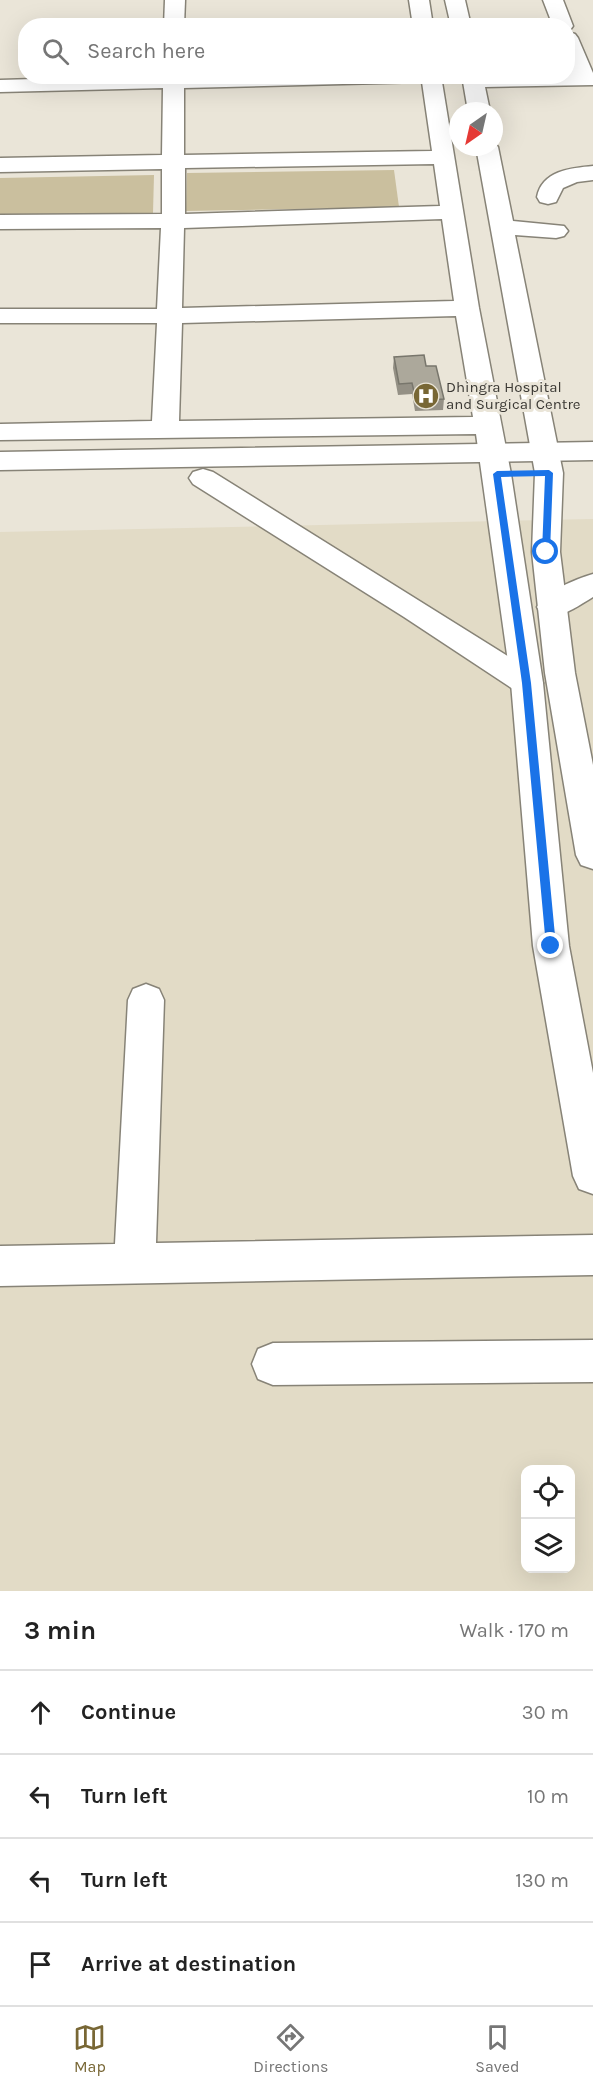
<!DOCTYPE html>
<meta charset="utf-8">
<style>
:root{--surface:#fff;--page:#f2f2f2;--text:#222;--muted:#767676;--line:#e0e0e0;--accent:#786735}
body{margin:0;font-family:Karla,sans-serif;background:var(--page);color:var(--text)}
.controls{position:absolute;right:18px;bottom:18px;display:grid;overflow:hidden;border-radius:12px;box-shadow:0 6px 24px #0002}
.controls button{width:54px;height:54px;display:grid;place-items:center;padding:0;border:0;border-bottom:2px solid var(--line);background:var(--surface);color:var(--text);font:30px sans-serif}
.compass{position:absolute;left:449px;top:102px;width:54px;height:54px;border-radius:50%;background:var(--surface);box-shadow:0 6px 24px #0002;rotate:214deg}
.stop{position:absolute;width:18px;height:18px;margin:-14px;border:4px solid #1a73e8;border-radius:50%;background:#fff}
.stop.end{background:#1a73e8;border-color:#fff;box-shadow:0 2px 6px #0008}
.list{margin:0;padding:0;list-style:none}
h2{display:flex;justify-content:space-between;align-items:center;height:78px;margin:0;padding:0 24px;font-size:26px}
h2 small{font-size:20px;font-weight:400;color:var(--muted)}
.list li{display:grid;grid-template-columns:39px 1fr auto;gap:18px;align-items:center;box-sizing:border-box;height:84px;padding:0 24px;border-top:2px solid var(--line)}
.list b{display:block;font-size:22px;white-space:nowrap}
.list em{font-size:20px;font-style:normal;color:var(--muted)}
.icon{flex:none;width:33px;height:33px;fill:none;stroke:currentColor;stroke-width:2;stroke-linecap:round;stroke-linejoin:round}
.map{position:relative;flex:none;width:593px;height:1591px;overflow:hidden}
.search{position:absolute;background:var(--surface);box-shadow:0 6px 24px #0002;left:18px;right:18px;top:18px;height:66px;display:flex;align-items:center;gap:15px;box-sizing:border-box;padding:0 21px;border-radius:24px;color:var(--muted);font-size:22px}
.sheet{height:414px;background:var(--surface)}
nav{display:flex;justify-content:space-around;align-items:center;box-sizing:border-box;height:84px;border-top:2px solid var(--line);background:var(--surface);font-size:16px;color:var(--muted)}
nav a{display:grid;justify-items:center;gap:3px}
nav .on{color:var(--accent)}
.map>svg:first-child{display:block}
</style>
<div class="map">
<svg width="593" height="1591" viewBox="0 0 593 1591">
<rect width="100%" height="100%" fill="#eae5d8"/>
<path fill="#e2dbc6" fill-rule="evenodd" d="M593,519V1591H0V532ZM526,1470H570V1568H526Z"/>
<g fill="#cabf9e">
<polygon points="394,170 399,207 186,211 187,173"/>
<polygon points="154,175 153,213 0,215 0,178"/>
</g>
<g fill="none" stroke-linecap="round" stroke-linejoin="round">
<g stroke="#878377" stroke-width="3">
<g id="minor">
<polygon points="165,0 185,0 184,26 164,26"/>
<polygon points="409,0 429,0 433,26 413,26"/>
<polygon points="445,0 465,0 471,26 451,26"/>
<polygon points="543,0 563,0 573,26 570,30 568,31 568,26 553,26"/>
<polygon points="568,32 575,34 578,38 593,73 593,85 485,87 490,111 468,111 462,76 568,76 568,73 571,73 568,65"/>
<path d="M139,76H441L479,308L511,474L543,683L569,946L593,1073V1194L579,1189L573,1176L533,946L511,683L476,434L0,440V424L152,421L157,323H0V309H157L161,228L0,229V215L162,214V169L0,172V158L162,155L163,88L0,92V80ZM422,82L432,151L184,155V88ZM434,164L440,206L185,214V168ZM442,219L454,301L182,308L184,228ZM456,316L473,417L179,421L182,323Z"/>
<polygon points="494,142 498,147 513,221 564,226 568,231 564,236 556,238 515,235 563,473 560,552 575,673 593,765 593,869 581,865 576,855 545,673 532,552 535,473 476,147 494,147"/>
<path d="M593,166V180L577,182L563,188L556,202L548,204L540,202L537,197C542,171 570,168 593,166Z"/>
<polygon points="146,984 159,989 164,1000 156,1243 593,1235 593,1275 0,1286 0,1246 115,1244 128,1000 133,989"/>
<polygon points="593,1340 593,1382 273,1385 258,1379 252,1364 258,1349 273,1343"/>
</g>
</g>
<g stroke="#878377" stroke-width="3">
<g id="major">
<polygon points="593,442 593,460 0,470 0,452"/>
<polygon points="203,469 213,472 538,675 543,683 538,691 527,694 516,691 404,617 193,484 189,478 193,472"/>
<path d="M593,574V597C576,607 561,620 541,614L537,607C546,591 576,579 593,574Z"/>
</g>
</g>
<use href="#minor" fill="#fff" fill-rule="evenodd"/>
<use href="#major" fill="#fff" fill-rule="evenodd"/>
</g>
<polygon fill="#949085" points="394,357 426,366 444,399 443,410 415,411 412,394 398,395 393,368"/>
<polygon fill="#aca89b" stroke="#78766c" stroke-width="1.5" points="424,355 426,366 436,366 444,399 416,400 412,383 399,384 394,357"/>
<polygon fill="#1a73e8" points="549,470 553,473 550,552 546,554 542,552 545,476 501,477 531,683 556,946 551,950 546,946 522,683 493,474 497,471"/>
<defs>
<g id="hospital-disc" transform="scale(1.35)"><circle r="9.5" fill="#786735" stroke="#eae5d8"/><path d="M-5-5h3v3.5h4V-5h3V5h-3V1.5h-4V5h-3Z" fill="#fff"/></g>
</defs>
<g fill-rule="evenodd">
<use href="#hospital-disc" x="426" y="396"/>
</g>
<g text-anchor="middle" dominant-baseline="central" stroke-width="6" stroke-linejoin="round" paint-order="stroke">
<g font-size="15" fill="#3a3833" stroke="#eae5d8" text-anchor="start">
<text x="446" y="387">Dhingra Hospital<tspan x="446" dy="17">and Surgical Centre</tspan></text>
</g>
</g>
</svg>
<div class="controls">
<button><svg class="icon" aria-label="locate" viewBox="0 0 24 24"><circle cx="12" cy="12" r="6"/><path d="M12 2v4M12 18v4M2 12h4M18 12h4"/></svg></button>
<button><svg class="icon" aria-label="layers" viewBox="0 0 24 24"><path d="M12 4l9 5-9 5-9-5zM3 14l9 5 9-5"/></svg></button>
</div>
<svg class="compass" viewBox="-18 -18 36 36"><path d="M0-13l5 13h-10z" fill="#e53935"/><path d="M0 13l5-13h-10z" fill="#767676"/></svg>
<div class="stop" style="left:546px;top:552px"></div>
<div class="stop end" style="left:551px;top:946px"></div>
<div class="search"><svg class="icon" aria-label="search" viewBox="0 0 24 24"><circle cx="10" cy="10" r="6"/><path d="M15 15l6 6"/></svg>Search here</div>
</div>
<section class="sheet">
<h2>3 min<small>Walk · 170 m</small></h2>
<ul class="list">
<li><svg class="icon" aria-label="ahead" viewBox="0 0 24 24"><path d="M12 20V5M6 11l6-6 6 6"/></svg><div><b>Continue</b></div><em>30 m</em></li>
<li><svg class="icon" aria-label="left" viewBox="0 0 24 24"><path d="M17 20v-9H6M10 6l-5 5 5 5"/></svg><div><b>Turn left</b></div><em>10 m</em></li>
<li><svg class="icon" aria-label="left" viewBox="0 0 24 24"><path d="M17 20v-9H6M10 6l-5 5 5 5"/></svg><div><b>Turn left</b></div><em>130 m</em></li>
<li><svg class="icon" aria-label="arrive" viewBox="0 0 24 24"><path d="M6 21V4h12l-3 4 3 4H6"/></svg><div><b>Arrive at destination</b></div></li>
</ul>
</section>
<nav>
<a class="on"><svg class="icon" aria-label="map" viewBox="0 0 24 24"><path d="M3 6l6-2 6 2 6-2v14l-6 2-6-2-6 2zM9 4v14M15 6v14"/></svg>Map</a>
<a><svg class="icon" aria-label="directions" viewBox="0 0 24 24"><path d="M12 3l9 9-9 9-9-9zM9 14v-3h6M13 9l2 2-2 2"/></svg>Directions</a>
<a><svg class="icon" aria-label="saved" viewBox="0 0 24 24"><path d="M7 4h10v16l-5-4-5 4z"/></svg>Saved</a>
</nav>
